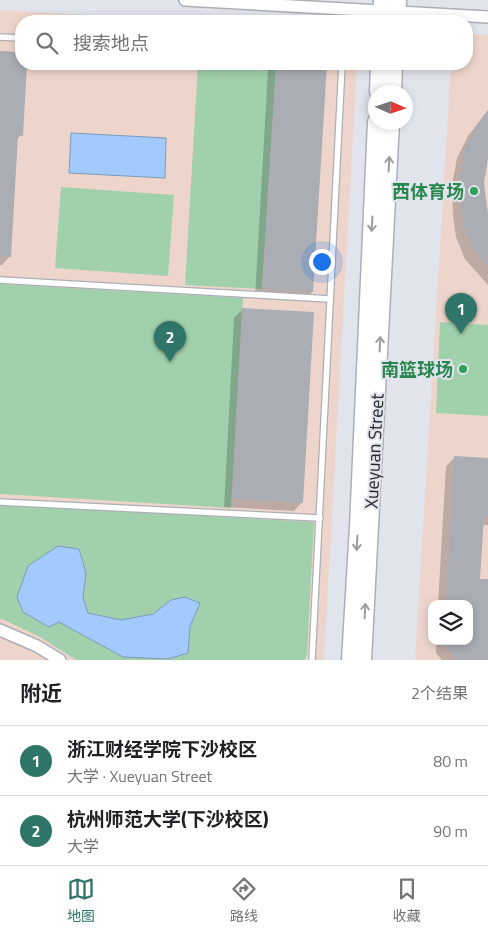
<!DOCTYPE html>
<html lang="zh">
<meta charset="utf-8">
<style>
:root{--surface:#fff;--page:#f2f2f2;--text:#202124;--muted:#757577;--line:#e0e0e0;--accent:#30756a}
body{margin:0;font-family:"Titillium Web","Noto Sans SC",sans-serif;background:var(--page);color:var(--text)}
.controls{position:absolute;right:15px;bottom:15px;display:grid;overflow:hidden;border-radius:10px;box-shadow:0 2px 8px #0003}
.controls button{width:45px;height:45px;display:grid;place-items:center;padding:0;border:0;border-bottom:1px solid var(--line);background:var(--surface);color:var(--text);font:25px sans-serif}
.compass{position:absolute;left:368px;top:85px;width:45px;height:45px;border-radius:50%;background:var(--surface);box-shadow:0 2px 8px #0003;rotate:93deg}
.you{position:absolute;left:321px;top:261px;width:18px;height:18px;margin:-12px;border:4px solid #fff;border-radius:50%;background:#1a73e8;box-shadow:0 0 0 8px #1a73e833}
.badge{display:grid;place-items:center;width:32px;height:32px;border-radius:50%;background:var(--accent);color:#fff;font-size:16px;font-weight:700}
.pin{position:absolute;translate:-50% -41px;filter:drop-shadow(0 1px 2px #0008)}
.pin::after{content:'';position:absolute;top:26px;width:18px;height:15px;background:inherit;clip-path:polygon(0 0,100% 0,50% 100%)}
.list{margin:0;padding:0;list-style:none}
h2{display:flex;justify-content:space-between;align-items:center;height:65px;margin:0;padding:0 20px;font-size:21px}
h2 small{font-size:16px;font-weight:400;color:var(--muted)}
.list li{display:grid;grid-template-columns:32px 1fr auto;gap:15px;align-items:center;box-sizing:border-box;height:70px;padding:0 20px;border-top:1px solid var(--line)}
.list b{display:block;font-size:19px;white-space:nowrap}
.list p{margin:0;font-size:16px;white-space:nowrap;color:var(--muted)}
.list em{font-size:16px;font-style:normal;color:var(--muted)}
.icon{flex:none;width:28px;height:28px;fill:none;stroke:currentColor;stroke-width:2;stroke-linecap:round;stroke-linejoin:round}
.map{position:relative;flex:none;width:488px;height:660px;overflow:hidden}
.search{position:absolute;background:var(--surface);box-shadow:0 2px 8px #0003;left:15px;right:15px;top:15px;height:55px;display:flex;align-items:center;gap:12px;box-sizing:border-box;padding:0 18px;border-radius:20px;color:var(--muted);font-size:19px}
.sheet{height:205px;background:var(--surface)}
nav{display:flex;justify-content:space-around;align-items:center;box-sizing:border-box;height:70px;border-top:1px solid var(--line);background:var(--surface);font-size:14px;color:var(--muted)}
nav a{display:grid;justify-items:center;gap:2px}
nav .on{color:var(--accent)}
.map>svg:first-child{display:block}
</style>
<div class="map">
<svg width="488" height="660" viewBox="0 0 488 660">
<rect width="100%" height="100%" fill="#e1e4ec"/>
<g fill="#edd5cc" fill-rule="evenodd">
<polygon points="0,10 197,21 21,21 21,64 357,64 324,660 0,660"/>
<path d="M467,34L488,35V660H415L451,64H467ZM432,604H469V641H432Z"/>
</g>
<g fill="#a1d1ac">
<polygon points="198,64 276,67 262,289 185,285"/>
<polygon points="61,187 174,195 168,276 55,268"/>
<polygon points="0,284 243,298 231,508 0,494"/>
<polygon points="440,322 488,325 488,416 436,413"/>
<polygon points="0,505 314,522 307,655 305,660 76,660 40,637 0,618"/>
</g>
<g fill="#a2cafc" stroke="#7c99bd">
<polygon points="71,133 166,138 165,178 69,173"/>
<polygon points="58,546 79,549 86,573 83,598 88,613 121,620 153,614 171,600 185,597 200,603 190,627 188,653 168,659 123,657 59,622 49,627 23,612 17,597 28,566"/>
</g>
<g fill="#0003">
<polygon points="0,52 21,53 21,64 25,64 21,135 16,140 10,256 2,265 0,265"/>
<polygon points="274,64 325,64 312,292 303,300 255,297 268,70"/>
<polygon points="488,110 488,154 483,183 488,218 488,285 465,259 456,237 453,215 452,185 457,158 468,136"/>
<polygon points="243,309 302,502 294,511 224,507 234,318"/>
<polygon points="455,457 488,459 488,525 482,525 479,580 488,581 488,660 442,660 436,653 436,641 469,641 469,604 438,604 446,466"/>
</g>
<g fill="#aaadb4">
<polygon points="0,51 21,52 21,64 27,64 23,136 18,135 11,257 0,256"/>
<polygon points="276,64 327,64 313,292 262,289"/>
<polygon points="488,110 488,158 484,183 488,214 488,267 474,250 464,229 461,205 460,176 465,148 476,127"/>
<polygon points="242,308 314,312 303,503 232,499"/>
<polygon points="454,456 488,458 488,516 484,516 480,579 488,579 488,660 457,660 444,644 444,641 469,641 469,604 446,604"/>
</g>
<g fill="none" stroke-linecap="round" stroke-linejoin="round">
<g stroke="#adafb7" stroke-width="8">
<g id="lane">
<polyline points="0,37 21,38"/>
<polyline points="0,280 330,299"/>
<polyline points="0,502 320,518"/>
<polyline points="312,660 342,64"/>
</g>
</g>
<g stroke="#adafb7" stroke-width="14">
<g id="street">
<polyline points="185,0 488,17"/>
<polyline points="0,630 37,646 60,660"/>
</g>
</g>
<g stroke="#adafb7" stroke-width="19">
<g id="secondary">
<polyline points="381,21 382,0"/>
<polyline points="397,21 398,0"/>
<polyline points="378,92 379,64"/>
<polyline points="393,92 394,64"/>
<polyline points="350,660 358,527 376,122"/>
<polyline points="363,660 391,122"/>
</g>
</g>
<use href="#lane" stroke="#fff" stroke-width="5.5"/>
<use href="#street" stroke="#fff" stroke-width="11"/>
<use href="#secondary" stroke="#fff" stroke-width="16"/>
</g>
<defs><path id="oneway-shaft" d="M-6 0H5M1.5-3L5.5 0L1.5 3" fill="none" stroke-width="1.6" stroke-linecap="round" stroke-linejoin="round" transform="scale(1.25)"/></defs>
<g stroke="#9d9d9f">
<use href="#oneway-shaft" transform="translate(389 164) rotate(-87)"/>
<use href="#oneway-shaft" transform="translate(372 224) rotate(93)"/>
<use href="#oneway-shaft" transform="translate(380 344) rotate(-87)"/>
<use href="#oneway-shaft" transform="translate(357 543) rotate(93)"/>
<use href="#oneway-shaft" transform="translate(365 611) rotate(-87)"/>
</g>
<g fill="#2e9e5b" stroke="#e1e4ec" stroke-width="2">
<circle cx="474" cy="191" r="5"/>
<circle cx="463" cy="369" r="5"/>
</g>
<g text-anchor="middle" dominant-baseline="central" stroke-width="4" stroke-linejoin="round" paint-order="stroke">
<g font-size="18" font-weight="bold" fill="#27864d" stroke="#e1e4ec" text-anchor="end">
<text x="464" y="191">西体育场</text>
<text x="453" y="369">南篮球场</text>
</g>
<g font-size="18" fill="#252629" stroke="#e1e4ec">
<text transform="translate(374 451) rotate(-87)">Xueyuan Street</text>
</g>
</g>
</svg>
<div class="controls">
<button><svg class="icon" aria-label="layers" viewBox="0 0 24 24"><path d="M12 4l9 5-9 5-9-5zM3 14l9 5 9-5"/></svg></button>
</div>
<svg class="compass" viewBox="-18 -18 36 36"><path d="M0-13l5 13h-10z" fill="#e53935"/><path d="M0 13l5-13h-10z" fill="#757577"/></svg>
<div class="you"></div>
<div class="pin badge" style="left:461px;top:334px">1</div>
<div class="pin badge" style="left:170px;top:362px">2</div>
<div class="search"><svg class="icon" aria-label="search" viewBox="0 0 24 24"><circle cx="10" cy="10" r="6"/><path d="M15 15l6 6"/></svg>搜索地点</div>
</div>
<section class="sheet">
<h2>附近<small>2个结果</small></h2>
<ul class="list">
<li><span class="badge">1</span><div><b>浙江财经学院下沙校区</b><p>大学 · Xueyuan Street</p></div><em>80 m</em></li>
<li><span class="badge">2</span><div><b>杭州师范大学(下沙校区)</b><p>大学</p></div><em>90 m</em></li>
</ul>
</section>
<nav>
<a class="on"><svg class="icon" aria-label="map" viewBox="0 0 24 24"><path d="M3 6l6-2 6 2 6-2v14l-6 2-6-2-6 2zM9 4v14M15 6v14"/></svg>地图</a>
<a><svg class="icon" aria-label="directions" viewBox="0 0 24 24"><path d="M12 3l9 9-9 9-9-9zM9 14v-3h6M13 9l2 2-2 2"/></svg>路线</a>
<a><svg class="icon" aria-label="saved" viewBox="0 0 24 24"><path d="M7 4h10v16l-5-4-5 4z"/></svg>收藏</a>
</nav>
